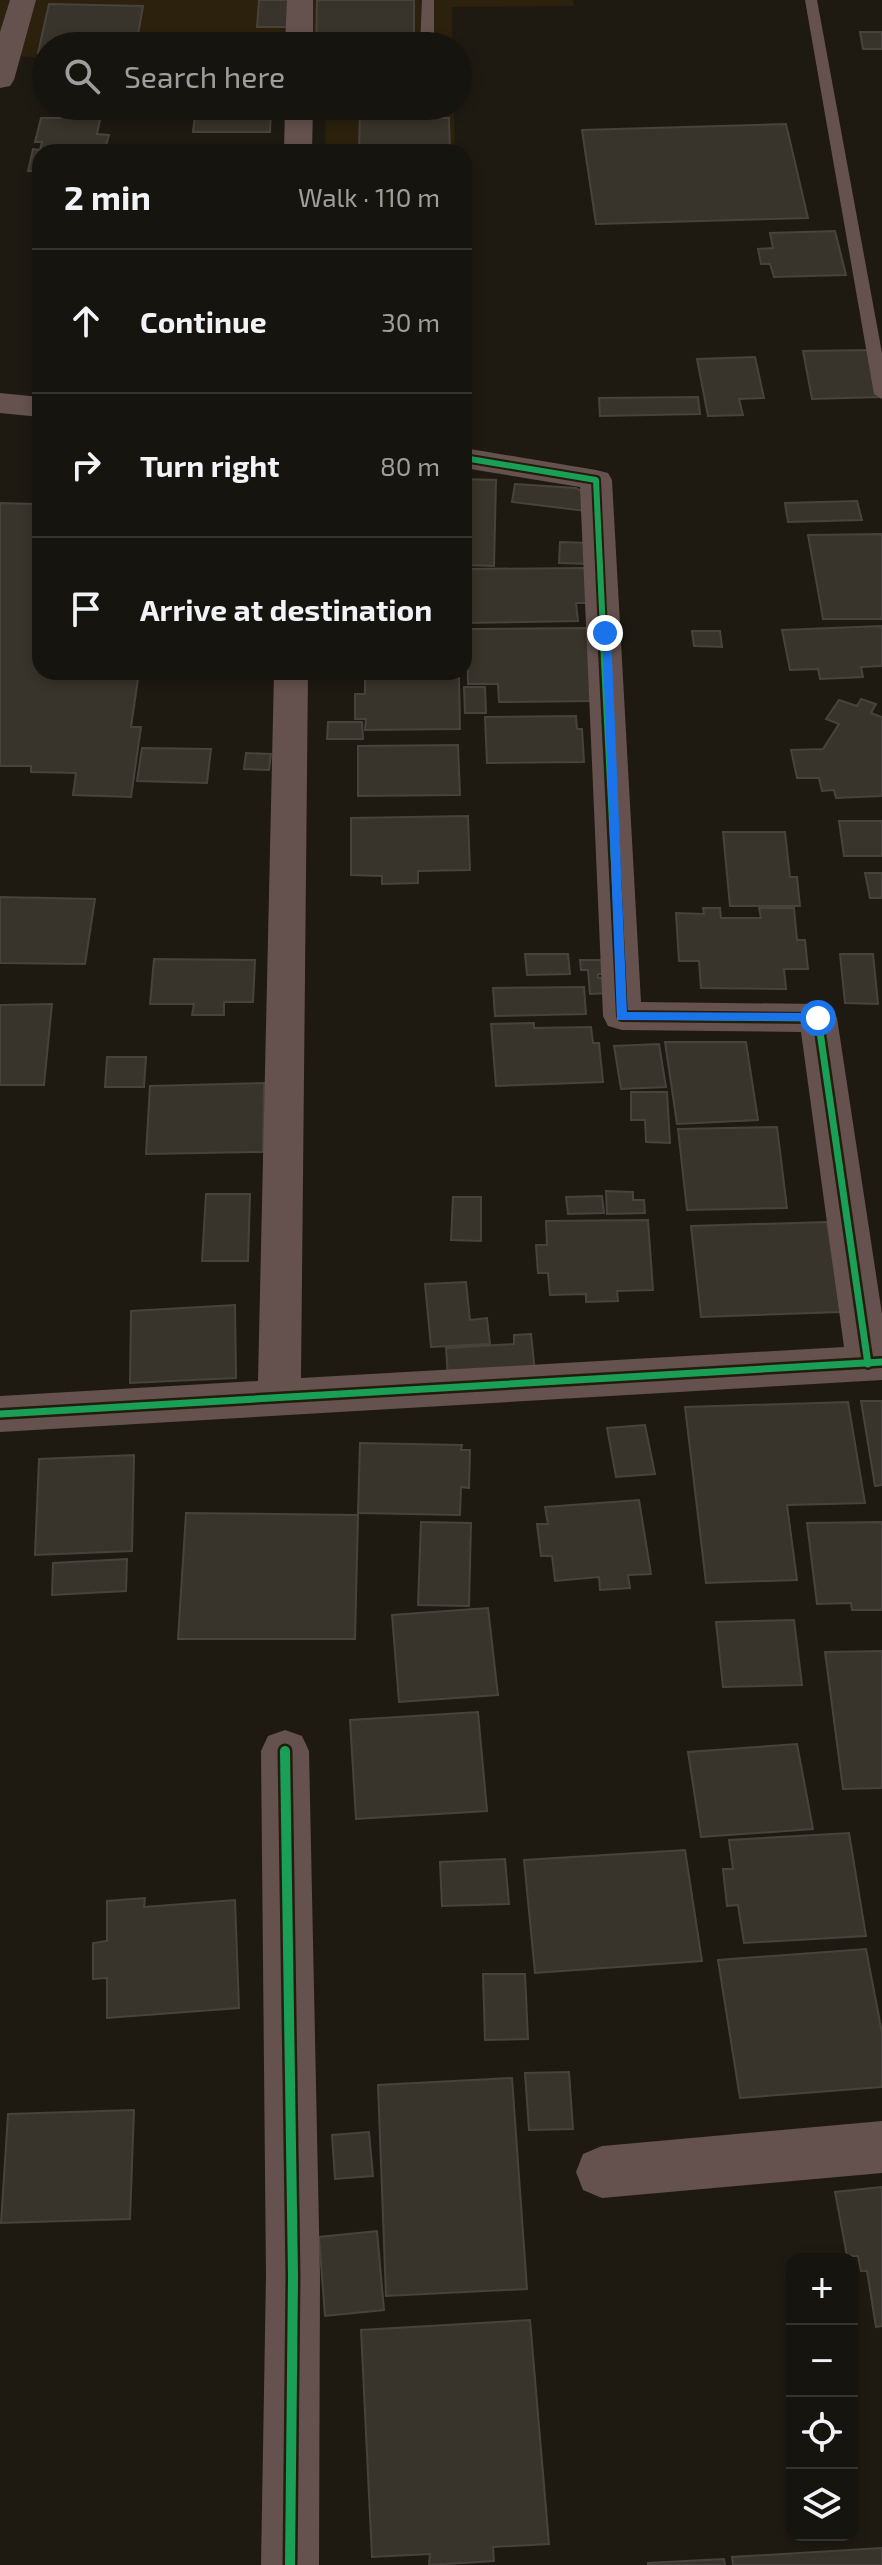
<!DOCTYPE html>
<meta charset="utf-8">
<style>
:root{--surface:#16140e;--page:#23211c;--text:#f1f3f6;--muted:#9e9e9e;--line:#35332e}
body{margin:0;font-family:"Exo 2",sans-serif;background:var(--page);color:var(--text)}
.controls{position:absolute;right:24px;bottom:24px;display:grid;overflow:hidden;border-radius:16px;box-shadow:0 4px 12px #0003}
.controls button{width:72px;height:72px;display:grid;place-items:center;padding:0;border:0;border-bottom:2px solid var(--line);background:var(--surface);color:var(--text);font:40px sans-serif}
.stop{position:absolute;width:24px;height:24px;margin:-18px;border:6px solid #1a73e8;border-radius:50%;background:#fff}
.stop.end{background:#1a73e8;border-color:#fff;box-shadow:0 2px 8px #0008}
.list{margin:0;padding:0;list-style:none}
h2{display:flex;justify-content:space-between;align-items:center;height:104px;margin:0;padding:0 32px;font-size:34px}
h2 small{font-size:26px;font-weight:400;color:var(--muted)}
.list li{display:grid;grid-template-columns:52px 1fr auto;gap:24px;align-items:center;box-sizing:border-box;height:144px;padding:0 32px;border-top:2px solid var(--line)}
.list b{display:block;font-size:30px;white-space:nowrap}
.list em{font-size:26px;font-style:normal;color:var(--muted)}
.icon{flex:none;width:44px;height:44px;fill:none;stroke:currentColor;stroke-width:2;stroke-linecap:round;stroke-linejoin:round}
.map{position:relative;flex:none;width:882px;height:2565px;overflow:hidden}
.search{position:absolute;background:var(--surface);box-shadow:0 4px 12px #0003;left:32px;top:32px;width:440px;height:88px;display:flex;align-items:center;gap:20px;box-sizing:border-box;padding:0 28px;border-radius:44px;color:var(--muted);font-size:30px}
.panel{position:absolute;background:var(--surface);box-shadow:0 4px 12px #0003;left:32px;top:144px;width:440px;height:536px;border-radius:24px}
.map>svg:first-child{display:block}
</style>
<div class="map">
<svg width="882" height="2565" viewBox="0 0 882 2565">
<rect width="100%" height="100%" fill="#1e1a12"/>
<g fill="#2b210c">
<polygon points="0,0 573,0 574,6 452,7 452,46 46,46 46,58 0,55"/>
<polygon points="326,106 454,106 455,152 325,152"/>
</g>
<g fill="#39342b" stroke="#47433c" stroke-width="2">
<polygon points="259,0 292,0 290,27 257,27"/>
<polygon points="317,0 414,0 414,46 316,46"/>
<polygon points="49,4 143,6 136,46 46,46 46,53 38,53"/>
<polygon points="860,32 882,32 882,49 863,49"/>
<polygon points="196,106 271,106 270,132 193,132"/>
<polygon points="386,106 417,106 417,118 449,118 450,152 359,152 360,108"/>
<polygon points="61,114 101,115 97,134 109,135 104,152 40,152 40,171 28,171 33,149 40,150 42,142 35,142 41,118 60,118"/>
<polygon points="786,124 808,218 596,224 582,130"/>
<polygon points="835,231 846,275 774,277 770,264 761,264 758,249 773,248 770,233"/>
<polygon points="871,350 881,397 812,399 803,351"/>
<polygon points="755,357 764,398 739,399 743,415 708,416 697,359"/>
<polygon points="698,397 700,414 600,416 599,398"/>
<polygon points="464,479 496,480 494,566 464,565"/>
<polygon points="40,482 40,672 139,672 131,727 141,727 131,797 73,795 76,773 31,772 31,766 0,766 0,503 36,504"/>
<polygon points="515,484 576,488 588,495 586,511 512,502"/>
<polygon points="857,501 862,520 788,522 785,503"/>
<polygon points="882,534 882,619 823,619 808,535"/>
<polygon points="560,542 591,543 590,564 559,563"/>
<polygon points="586,568 588,603 576,603 578,621 464,623 464,569"/>
<polygon points="882,626 882,666 861,667 863,677 820,679 818,669 790,670 782,630"/>
<polygon points="587,628 592,701 499,702 498,684 468,684 467,629"/>
<polygon points="692,631 720,631 722,647 694,646"/>
<polygon points="365,672 434,672 436,678 459,678 460,729 365,730 366,719 355,719 355,694 365,694"/>
<polygon points="464,687 485,687 486,713 465,713"/>
<polygon points="861,699 876,704 871,713 882,717 882,796 836,798 834,790 822,791 819,778 797,778 791,750 823,749 839,724 826,719 839,700 857,706"/>
<polygon points="576,716 577,729 582,729 584,762 487,763 485,717"/>
<polygon points="328,722 362,722 363,739 327,739"/>
<polygon points="458,745 460,795 358,796 358,746"/>
<polygon points="142,748 211,749 207,783 137,781"/>
<polygon points="246,753 271,754 269,770 244,769"/>
<polygon points="468,816 470,870 418,871 418,883 382,884 382,876 351,875 351,818"/>
<polygon points="839,821 882,821 882,856 844,856"/>
<polygon points="723,832 785,832 790,877 797,877 800,906 730,906"/>
<polygon points="865,873 882,873 882,898 870,898"/>
<polygon points="0,897 95,899 85,964 0,963"/>
<polygon points="703,908 720,908 721,918 761,918 759,908 794,908 797,940 805,940 808,969 784,969 786,989 701,988 699,961 679,961 676,913 704,914"/>
<polygon points="525,954 568,954 570,974 527,975"/>
<polygon points="840,954 873,954 878,1004 845,1003"/>
<polygon points="154,959 255,960 253,1002 224,1002 224,1015 192,1015 194,1004 150,1004"/>
<polygon points="580,960 603,960 605,974 598,974 598,978 610,977 612,993 590,994 588,970 581,970"/>
<polygon points="584,987 586,1014 495,1016 493,988"/>
<polygon points="52,1004 44,1085 0,1085 0,1005"/>
<polygon points="534,1023 534,1028 591,1027 593,1043 599,1043 603,1082 496,1086 491,1024"/>
<polygon points="665,1042 746,1042 758,1120 677,1124"/>
<polygon points="659,1044 666,1087 621,1089 614,1046"/>
<polygon points="107,1057 146,1057 144,1087 105,1087"/>
<polygon points="264,1083 263,1152 146,1154 150,1086"/>
<polygon points="631,1092 667,1092 670,1143 646,1142 645,1120 631,1120"/>
<polygon points="777,1127 787,1208 687,1210 678,1129"/>
<polygon points="606,1191 633,1192 633,1200 644,1200 645,1213 607,1214"/>
<polygon points="206,1194 250,1194 248,1261 202,1261"/>
<polygon points="602,1196 604,1213 568,1214 566,1197"/>
<polygon points="453,1197 481,1197 481,1241 451,1240"/>
<polygon points="648,1220 653,1290 617,1291 618,1301 586,1302 586,1294 550,1295 548,1273 538,1273 536,1245 547,1245 546,1221"/>
<polygon points="827,1222 841,1312 701,1317 691,1226"/>
<polygon points="466,1282 470,1320 487,1318 490,1344 431,1347 425,1284"/>
<polygon points="235,1305 236,1378 130,1383 131,1311"/>
<polygon points="531,1334 535,1372 448,1377 446,1348 514,1344 514,1335"/>
<polygon points="861,1401 882,1401 882,1485 875,1486"/>
<polygon points="848,1402 865,1503 787,1505 797,1580 706,1583 685,1407"/>
<polygon points="645,1425 655,1474 616,1477 607,1428"/>
<polygon points="360,1443 462,1445 461,1450 470,1450 469,1488 461,1487 460,1515 358,1513"/>
<polygon points="134,1455 132,1551 35,1555 39,1459"/>
<polygon points="639,1500 651,1574 628,1575 630,1588 600,1590 599,1577 555,1581 552,1556 541,1556 537,1524 548,1524 545,1507"/>
<polygon points="186,1513 358,1515 355,1639 178,1639"/>
<polygon points="421,1522 471,1523 469,1606 418,1605"/>
<polygon points="882,1522 882,1610 852,1610 851,1603 817,1604 807,1523"/>
<polygon points="127,1559 126,1591 52,1595 53,1563"/>
<polygon points="488,1608 498,1695 399,1702 392,1615"/>
<polygon points="794,1620 802,1685 723,1687 716,1622"/>
<polygon points="882,1651 882,1788 843,1789 825,1652"/>
<polygon points="478,1712 487,1811 356,1819 350,1720"/>
<polygon points="797,1744 813,1829 701,1837 688,1752"/>
<polygon points="849,1833 866,1936 744,1943 738,1905 727,1906 723,1869 733,1869 729,1840"/>
<polygon points="685,1850 702,1961 535,1973 524,1860"/>
<polygon points="505,1859 509,1904 442,1906 440,1862"/>
<polygon points="145,1898 144,1907 235,1900 239,2008 107,2018 107,1978 93,1979 93,1943 107,1941 107,1901"/>
<polygon points="866,1949 882,2033 882,2087 740,2098 718,1960"/>
<polygon points="483,1974 525,1974 528,2039 485,2040"/>
<polygon points="569,2072 573,2129 529,2130 525,2073"/>
<polygon points="512,2078 527,2289 386,2296 378,2085"/>
<polygon points="134,2110 130,2219 1,2223 8,2114"/>
<polygon points="369,2132 373,2176 335,2179 332,2135"/>
<polygon points="882,2187 882,2326 876,2327 867,2271 861,2271 858,2256 847,2256 835,2192"/>
<polygon points="377,2231 384,2310 325,2316 319,2237"/>
<polygon points="530,2320 549,2544 493,2547 494,2561 429,2565 430,2554 372,2557 361,2330"/>
<polygon points="882,2548 882,2565 733,2565 732,2557"/>
<polygon points="724,2559 725,2565 648,2565 648,2563"/>
</g>
<g fill="none" stroke-linecap="round" stroke-linejoin="round">
<g fill="#65524e" fill-rule="evenodd">
<polygon points="422,0 434,0 434,46 420,46"/>
<polygon points="805,0 817,0 882,353 882,399 874,394"/>
</g>
<g fill="#65524e" fill-rule="evenodd">
<polygon points="10,0 36,0 14,80 10,86 0,88 0,32"/>
<polygon points="287,0 313,0 313,46 285,46"/>
<polygon points="285,106 313,106 312,152 284,152"/>
<polygon points="0,393 40,397 40,417 0,413"/>
<polygon points="464,448 596,470 608,473 612,480 641,1002 818,1004 832,1008 837,1018 882,1314 882,1380 0,1432 0,1396 258,1381 274,672 308,672 301,1378 844,1347 801,1032 622,1030 608,1026 603,1016 580,487 464,468"/>
<polygon points="285,1730 302,1736 309,1751 320,2276 319,2565 261,2565 266,2276 261,1751 268,1736"/>
<polygon points="882,2121 882,2173 602,2198 583,2190 576,2172 583,2154 602,2146"/>
</g>
<g stroke="#241c0c" stroke-width="10">
<polyline id="cycleway-far2" points="464,458 596,480 604,653"/>
</g>
<g stroke="#241c0c" stroke-width="12">
<g id="cycleway-far1">
<polyline points="604,651 622,1016 818,1018 868,1364"/>
<polyline points="0,1414 882,1362"/>
</g>
</g>
<g stroke="#241c0c" stroke-width="15">
<polyline id="cycleway" points="285,1751 293,2276 290,2565"/>
</g>
<use href="#cycleway-far2" stroke="#1a9f57" stroke-width="6"/>
<use href="#cycleway-far1" stroke="#1a9f57" stroke-width="7"/>
<use href="#cycleway" stroke="#1a9f57" stroke-width="10"/>
</g>
<polygon fill="#1a73e8" points="602,631 611,633 627,1012 818,1013 824,1018 822,1021 617,1020"/>
</svg>
<div class="controls">
<button>+</button>
<button>−</button>
<button><svg class="icon" aria-label="locate" viewBox="0 0 24 24"><circle cx="12" cy="12" r="6"/><path d="M12 2v4M12 18v4M2 12h4M18 12h4"/></svg></button>
<button><svg class="icon" aria-label="layers" viewBox="0 0 24 24"><path d="M12 4l9 5-9 5-9-5zM3 14l9 5 9-5"/></svg></button>
</div>
<div class="stop" style="left:818px;top:1018px"></div>
<div class="stop end" style="left:605px;top:633px"></div>
<div class="search"><svg class="icon" aria-label="search" viewBox="0 0 24 24"><circle cx="10" cy="10" r="6"/><path d="M15 15l6 6"/></svg>Search here</div>
<section class="panel">
<h2>2 min<small>Walk · 110 m</small></h2>
<ul class="list">
<li><svg class="icon" aria-label="ahead" viewBox="0 0 24 24"><path d="M12 20V5M6 11l6-6 6 6"/></svg><div><b>Continue</b></div><em>30 m</em></li>
<li><svg class="icon" aria-label="right" viewBox="0 0 24 24"><path d="M7 20v-9h11M14 6l5 5-5 5"/></svg><div><b>Turn right</b></div><em>80 m</em></li>
<li><svg class="icon" aria-label="arrive" viewBox="0 0 24 24"><path d="M6 21V4h12l-3 4 3 4H6"/></svg><div><b>Arrive at destination</b></div></li>
</ul>
</section>
</div>
